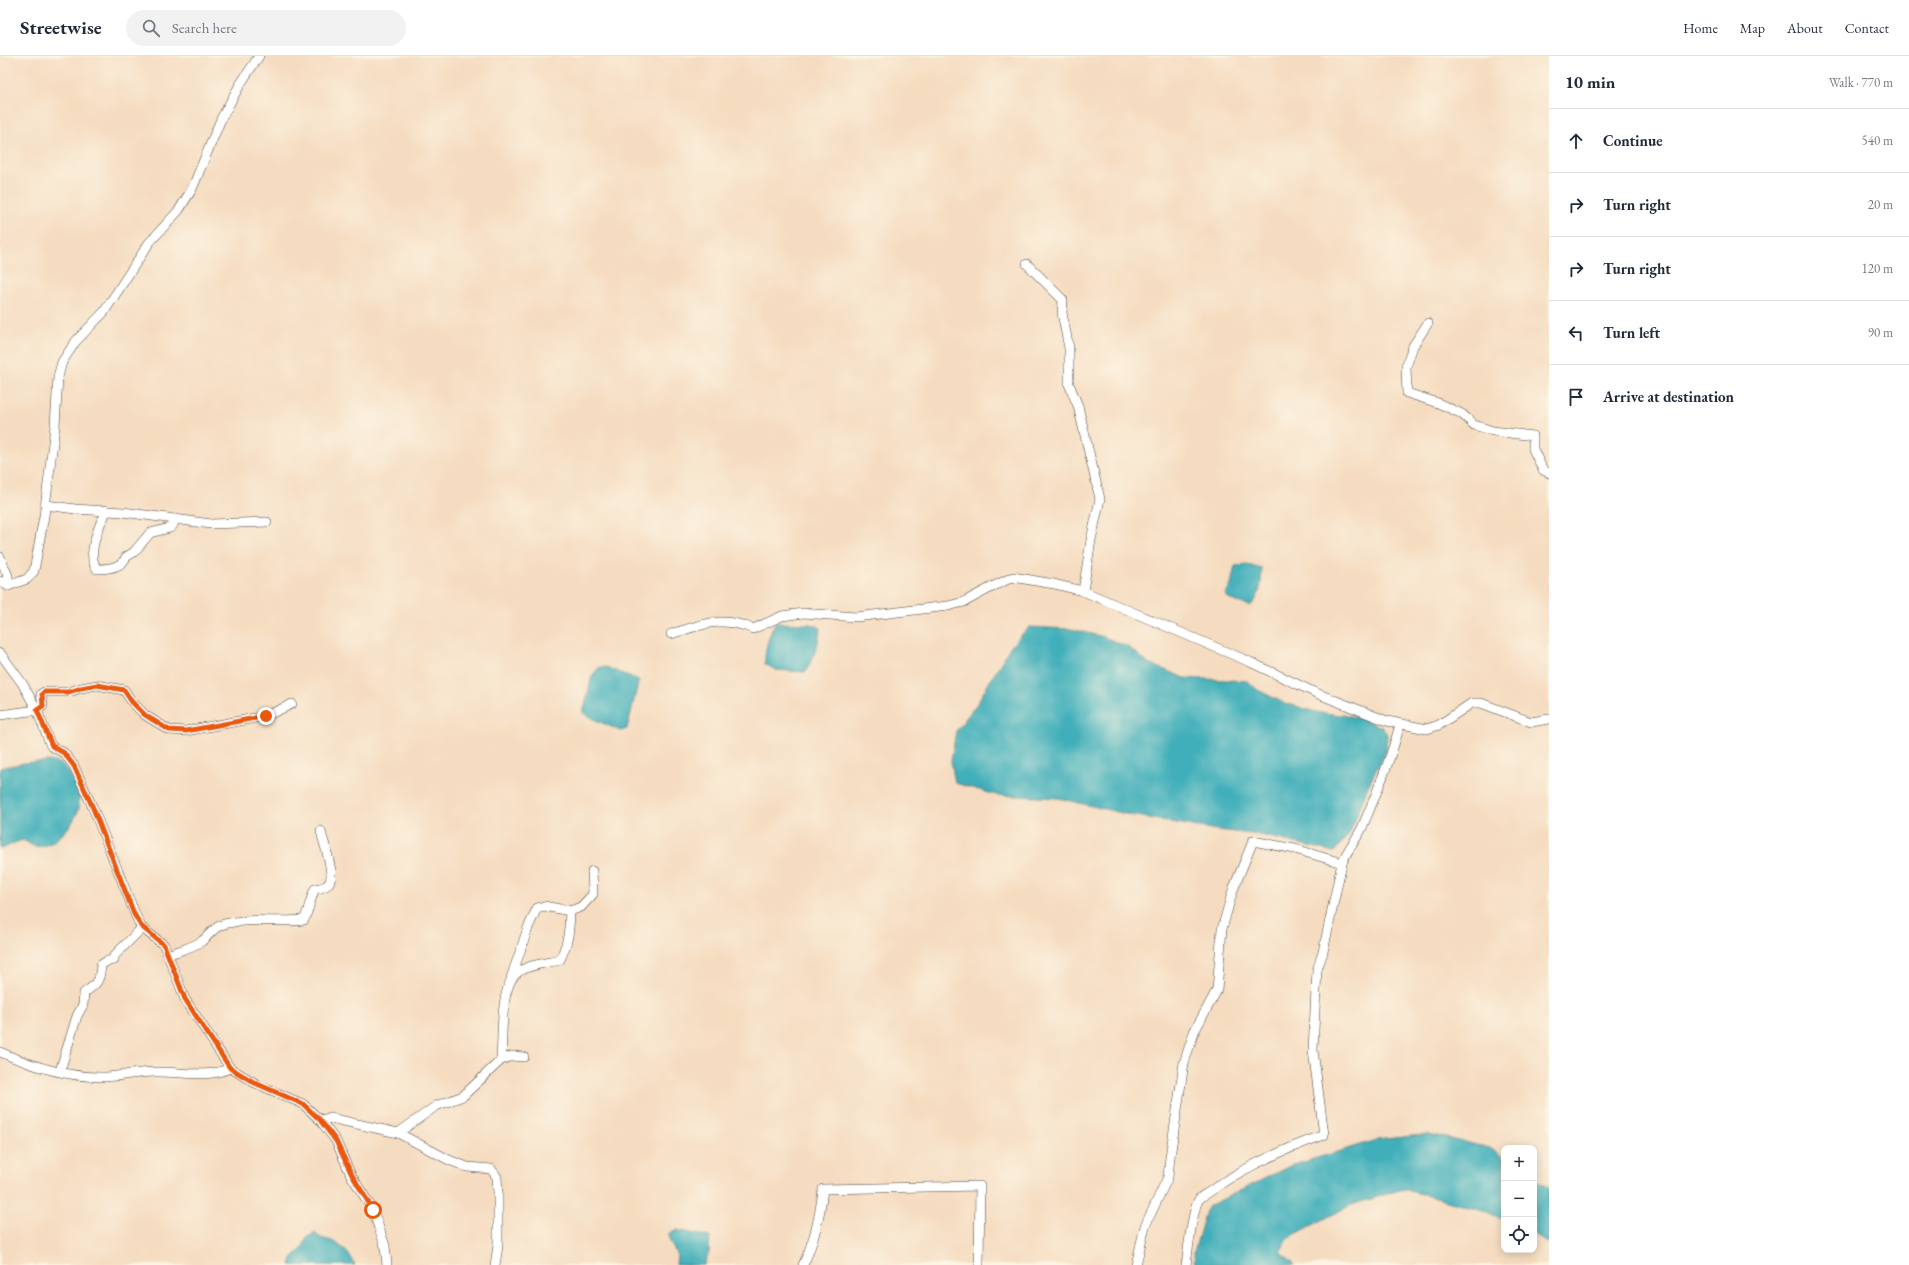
<!DOCTYPE html>
<meta charset="utf-8">
<style>
:root{--surface:#fff;--page:#f2f2f3;--text:#1f2937;--muted:#747a83;--line:#e0e1e3}
body{margin:0;font-family:"EB Garamond",serif;background:var(--page);color:var(--text)}
.controls{position:absolute;right:12px;bottom:12px;display:grid;overflow:hidden;border-radius:8px;box-shadow:0 2px 10px #0003}
.controls button{width:36px;height:36px;display:grid;place-items:center;padding:0;border:0;border-bottom:1px solid var(--line);background:var(--surface);color:var(--text);font:20px sans-serif}
.stop{position:absolute;width:12px;height:12px;margin:-9px;border:3px solid #ea580c;border-radius:50%;background:#fff}
.stop.end{background:#ea580c;border-color:#fff;box-shadow:0 1px 4px #0008}
.list{margin:0;padding:0;list-style:none}
h2{display:flex;justify-content:space-between;align-items:center;height:52px;margin:0;padding:0 16px;font-size:17px}
h2 small{font-size:13px;font-weight:400;color:var(--muted)}
.list li{display:grid;grid-template-columns:26px 1fr auto;gap:12px;align-items:center;box-sizing:border-box;height:64px;padding:0 16px;border-top:1px solid var(--line)}
.list b{display:block;font-size:15px;white-space:nowrap}
.list em{font-size:13px;font-style:normal;color:var(--muted)}
.icon{flex:none;width:22px;height:22px;fill:none;stroke:currentColor;stroke-width:2;stroke-linecap:round;stroke-linejoin:round}
.map{position:relative;flex:none;width:1549px;height:1209px;overflow:hidden}
header{display:flex;align-items:center;gap:24px;box-sizing:border-box;height:56px;padding:0 20px;background:var(--surface);border-bottom:1px solid var(--line)}
header strong{font-size:19px}
nav{display:flex;gap:22px;margin-inline-start:auto;font-size:14px}
.search{width:280px;height:36px;background:var(--page);display:flex;align-items:center;gap:10px;box-sizing:border-box;padding:0 14px;border-radius:22px;color:var(--muted);font-size:15px}
main{display:flex}
aside{flex:1;background:var(--surface)}
.map>svg:first-child{display:block}
</style>
<header>
<strong>Streetwise</strong>
<div class="search"><svg class="icon" aria-label="search" viewBox="0 0 24 24"><circle cx="10" cy="10" r="6"/><path d="M15 15l6 6"/></svg>Search here</div>
<nav><a>Home</a><a>Map</a><a>About</a><a>Contact</a></nav>
</header>
<main>
<div class="map">
<svg width="1549" height="1209" viewBox="0 0 1549 1209">
<rect width="100%" height="100%" fill="#fcf5e5"/>
<filter id="ink" filterUnits="userSpaceOnUse"><feTurbulence type="fractalNoise" baseFrequency=".025" numOctaves="2"/><feDisplacementMap in="SourceGraphic" scale="8" xChannelSelector="R" yChannelSelector="G"/><feConvolveMatrix kernelMatrix="1 2 1 2 8 2 1 2 1" color-interpolation-filters="sRGB"/></filter>
<filter id="wash" filterUnits="userSpaceOnUse"><feTurbulence type="fractalNoise" baseFrequency=".012" numOctaves="4" result="noise"/><feDisplacementMap in="SourceGraphic" scale="16" xChannelSelector="R" yChannelSelector="G"/><feGaussianBlur stdDeviation="0.9" result="paint"/><feColorMatrix in="noise" values="0 0 0 0 0 0 0 0 0 0 0 0 0 0 0 0 0 1.4 0 .05"/><feComposite in="paint" operator="in"/></filter>
<g filter="url(#wash)">
<rect width="100%" height="100%" fill="#f5dbbf"/>
<g fill="#3fafba" stroke="#356d72">
<path d="M1248,509L1262,513C1261,526 1261,542 1250,550L1233,545L1225,539L1231,528L1235,510Z"/>
<path d="M775,567L811,568L820,571C820,584 813,606 805,616L776,614L765,608C764,594 769,579 775,567Z"/>
<polygon points="1029,571 1071,573 1104,581 1128,591 1148,607 1185,622 1247,625 1258,634 1282,646 1316,656 1357,661 1382,671 1387,678 1386,695 1369,728 1350,777 1334,796 1261,779 1217,774 1130,759 1058,742 996,739 955,727 951,705 956,675 976,649 1010,591"/>
<path d="M599,611H605L639,624L627,673L621,675C608,669 595,665 583,657L592,620Z"/>
<path d="M49,705C53,706 60,706 63,709C72,717 82,741 79,752C74,769 53,794 34,790C31,789 27,786 23,784C14,786 8,791 0,793V712L24,707Z"/>
<polygon points="1429,1078 1490,1092 1504,1102 1504,1164 1487,1156 1403,1133 1351,1149 1288,1182 1280,1196 1292,1205 1294,1209 1195,1209 1194,1196 1207,1151 1290,1110 1377,1084"/>
<polygon points="1534,1124 1549,1132 1549,1187 1534,1178"/>
<polygon points="677,1174 710,1181 709,1196 704,1209 676,1209 677,1198 670,1187 669,1178"/>
<path d="M315,1177C321,1184 324,1182 332,1185C341,1189 352,1200 355,1209H290L292,1202L303,1192L306,1182Z"/>
</g>
</g>
<g filter="url(#ink)">
<g fill="none" stroke-linecap="round" stroke-linejoin="round">
<g stroke="#494541" stroke-width="10">
<g id="minor">
<polyline points="1027,208 1063,244 1062,257 1069,292 1069,328 1078,350 1100,443 1091,484 1083,535"/>
<polyline points="1428,267 1413,290 1406,311 1407,337 1438,347 1462,358 1474,369 1493,375 1533,380 1533,393 1543,414 1549,417"/>
<polyline points="46,449 75,453 123,456 211,468 267,466"/>
<path d="M105,454C106,460 103,462 101,466C96,479 87,501 97,513C106,513 122,512 126,501L134,496L150,477L170,472L173,469L175,463"/>
<polyline points="0,501 8,520 8,530"/>
<polyline points="0,525 8,530 27,523 34,515 44,460 55,370 58,321 62,306 76,285 104,256 149,187 179,154 192,133 221,63 241,27 259,0"/>
<path d="M671,578C701,569 721,559 753,573L782,560L803,557L856,561L948,550L964,546L994,530L1013,521L1054,528L1083,535L1250,606L1316,637L1387,665L1427,673L1439,669L1472,647H1481L1531,666L1549,663"/>
<polyline points="0,597 22,627 37,654 51,690 64,697 74,710 93,752 135,858 141,871 164,889 185,943 230,1012 255,1027 303,1048 320,1064 336,1085 351,1119 373,1154 385,1190 387,1209"/>
<polyline points="0,659 37,654 43,650 41,638 44,636 69,636 81,632 97,629 124,634 132,646 145,659 169,674 186,675 266,660 292,648"/>
<path d="M1342,807C1347,794 1356,784 1362,772C1376,738 1391,703 1400,668"/>
<path d="M168,899C179,894 192,892 202,885C210,879 213,871 224,868C250,861 277,867 304,864C309,854 310,843 315,833C318,832 324,832 327,829C338,822 323,787 321,775"/>
<polyline points="511,922 528,872 537,852 544,850 570,855"/>
<path d="M0,996C32,1010 71,1022 106,1021C122,1020 138,1016 154,1016C178,1015 208,1023 230,1012"/>
<polyline points="501,1004 512,1000 524,1001"/>
<path d="M60,1015L77,960L83,949L84,937C97,928 100,925 101,909L107,905L114,904V900L139,875L141,871"/>
<polyline points="320,1064 330,1062 398,1077 449,1104 467,1111 491,1113 497,1121 498,1137 498,1190 495,1209"/>
<path d="M398,1077L436,1050L463,1040L501,1004C503,984 499,929 518,916C530,908 547,907 560,904C569,884 569,876 570,855L581,851L593,838L592,815"/>
<path d="M803,1209C815,1184 820,1160 823,1133L980,1130L979,1209"/>
<path d="M1136,1209L1145,1170L1168,1121L1170,1101L1184,1007L1194,976L1217,934L1222,873L1233,834L1253,785L1295,793L1342,807L1323,896L1317,914L1313,994L1324,1079C1285,1093 1245,1110 1212,1134C1208,1137 1202,1140 1199,1143C1192,1153 1188,1196 1186,1209"/>
</g>
</g>
<use href="#minor" stroke="#fff" stroke-width="9"/>
</g>
</g>
<g fill="none" stroke-linecap="round" stroke-linejoin="round" filter="url(#ink)">
<polyline stroke="#ea580c" stroke-width="5" points="266,660 186,675 169,674 145,659 132,646 124,634 97,629 81,632 69,636 44,636 42,638 43,650 37,654 52,690 64,697 74,710 93,752 134,858 141,870 164,889 185,943 230,1012 255,1027 303,1048 320,1064 336,1085 352,1119 373,1154"/>
</g>
</svg>
<div class="controls">
<button>+</button>
<button>−</button>
<button><svg class="icon" aria-label="locate" viewBox="0 0 24 24"><circle cx="12" cy="12" r="6"/><path d="M12 2v4M12 18v4M2 12h4M18 12h4"/></svg></button>
</div>
<div class="stop" style="left:373px;top:1154px"></div>
<div class="stop end" style="left:266px;top:660px"></div>
</div>
<aside>
<h2>10 min<small>Walk · 770 m</small></h2>
<ul class="list">
<li><svg class="icon" aria-label="ahead" viewBox="0 0 24 24"><path d="M12 20V5M6 11l6-6 6 6"/></svg><div><b>Continue</b></div><em>540 m</em></li>
<li><svg class="icon" aria-label="right" viewBox="0 0 24 24"><path d="M7 20v-9h11M14 6l5 5-5 5"/></svg><div><b>Turn right</b></div><em>20 m</em></li>
<li><svg class="icon" aria-label="right" viewBox="0 0 24 24"><path d="M7 20v-9h11M14 6l5 5-5 5"/></svg><div><b>Turn right</b></div><em>120 m</em></li>
<li><svg class="icon" aria-label="left" viewBox="0 0 24 24"><path d="M17 20v-9H6M10 6l-5 5 5 5"/></svg><div><b>Turn left</b></div><em>90 m</em></li>
<li><svg class="icon" aria-label="arrive" viewBox="0 0 24 24"><path d="M6 21V4h12l-3 4 3 4H6"/></svg><div><b>Arrive at destination</b></div></li>
</ul>
</aside>
</main>
